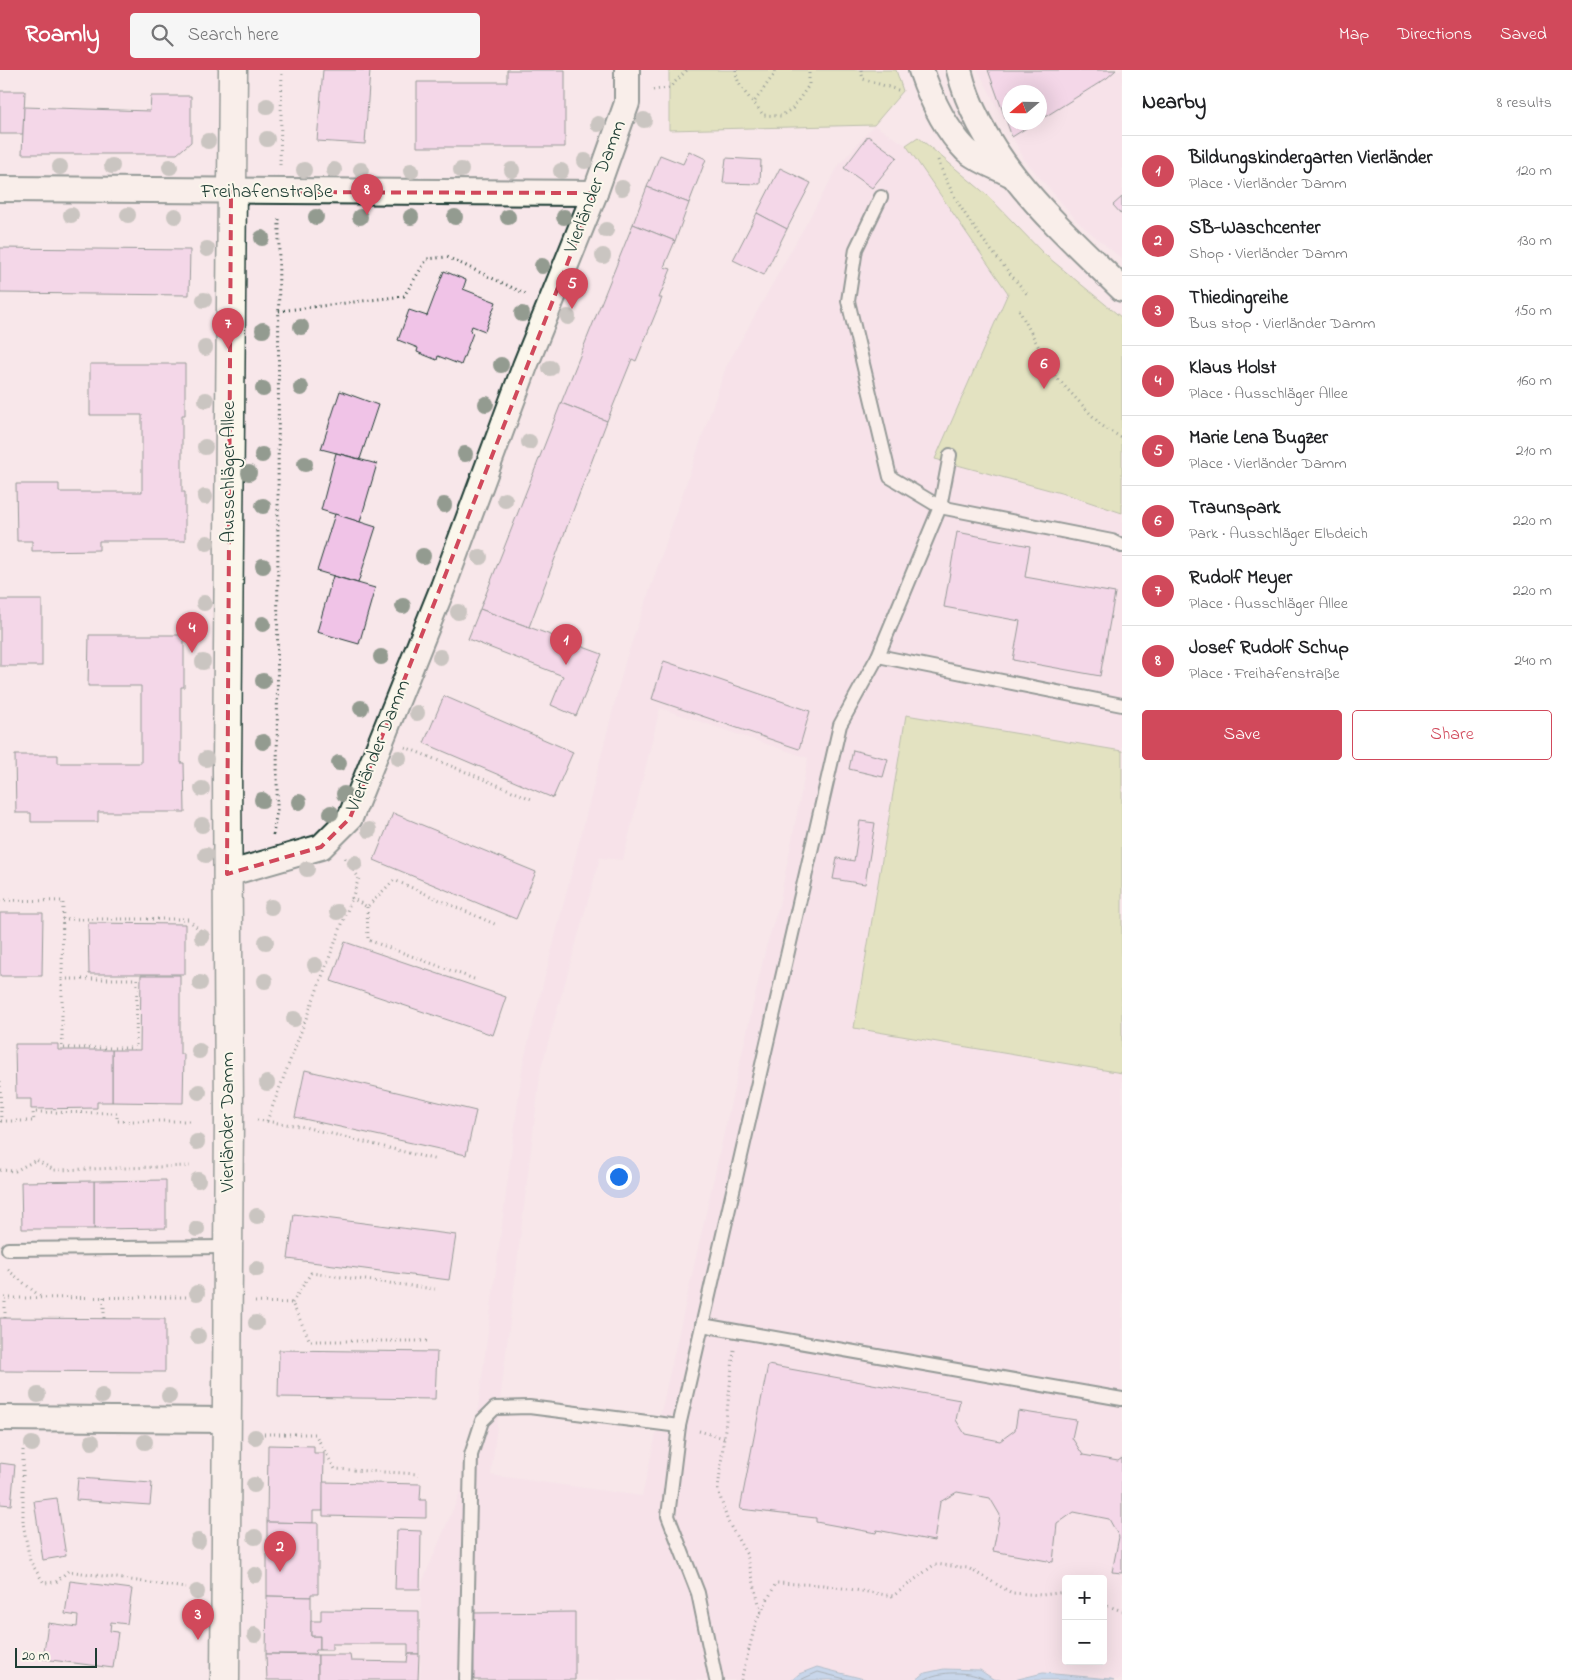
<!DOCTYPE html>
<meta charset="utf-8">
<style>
:root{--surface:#fff;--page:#f6f6f6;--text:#202124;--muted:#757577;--line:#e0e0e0;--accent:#d1495b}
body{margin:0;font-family:"Indie Flower",sans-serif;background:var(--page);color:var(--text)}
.controls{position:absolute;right:15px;bottom:15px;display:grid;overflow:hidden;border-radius:5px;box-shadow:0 5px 20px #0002}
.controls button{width:45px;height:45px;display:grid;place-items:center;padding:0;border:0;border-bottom:1px solid var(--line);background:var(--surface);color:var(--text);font:25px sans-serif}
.compass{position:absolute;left:1002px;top:15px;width:45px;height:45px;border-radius:50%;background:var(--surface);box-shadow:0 5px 20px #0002;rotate:250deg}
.scale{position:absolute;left:15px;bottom:12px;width:82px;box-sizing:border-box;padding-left:5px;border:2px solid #1f3d34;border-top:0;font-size:14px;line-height:18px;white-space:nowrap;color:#1f3d34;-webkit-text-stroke:4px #fbf7ec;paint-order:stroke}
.you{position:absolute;left:618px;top:1106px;width:18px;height:18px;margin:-12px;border:4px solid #fff;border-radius:50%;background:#1a73e8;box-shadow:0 0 0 8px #1a73e833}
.badge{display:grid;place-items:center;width:32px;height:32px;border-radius:50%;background:var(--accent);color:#fff;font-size:16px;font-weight:700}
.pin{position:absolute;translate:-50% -41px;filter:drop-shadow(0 1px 2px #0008)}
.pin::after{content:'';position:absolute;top:26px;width:18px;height:15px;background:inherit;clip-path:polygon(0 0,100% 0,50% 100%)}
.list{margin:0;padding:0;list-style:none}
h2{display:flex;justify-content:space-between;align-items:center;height:65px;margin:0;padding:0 20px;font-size:21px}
h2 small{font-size:16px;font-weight:400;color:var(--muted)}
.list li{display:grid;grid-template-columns:32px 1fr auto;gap:15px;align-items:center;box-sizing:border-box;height:70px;padding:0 20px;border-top:1px solid var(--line)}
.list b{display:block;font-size:19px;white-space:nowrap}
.list p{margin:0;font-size:16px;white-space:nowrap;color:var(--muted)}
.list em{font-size:16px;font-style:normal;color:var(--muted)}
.actions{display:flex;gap:10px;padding:15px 20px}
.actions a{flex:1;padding:11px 0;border:1px solid var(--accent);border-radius:5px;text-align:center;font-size:18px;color:var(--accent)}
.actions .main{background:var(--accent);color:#fff}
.icon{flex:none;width:28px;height:28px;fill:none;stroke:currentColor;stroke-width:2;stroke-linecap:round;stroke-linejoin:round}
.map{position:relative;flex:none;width:1122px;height:1610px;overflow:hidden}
header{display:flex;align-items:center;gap:30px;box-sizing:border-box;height:70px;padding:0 25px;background:var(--accent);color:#fff}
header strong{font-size:24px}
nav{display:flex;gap:28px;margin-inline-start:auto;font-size:18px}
.search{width:350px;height:45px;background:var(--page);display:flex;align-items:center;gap:12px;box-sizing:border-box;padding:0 18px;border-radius:5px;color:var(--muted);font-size:19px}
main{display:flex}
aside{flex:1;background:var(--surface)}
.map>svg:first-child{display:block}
</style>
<header>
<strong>Roamly</strong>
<div class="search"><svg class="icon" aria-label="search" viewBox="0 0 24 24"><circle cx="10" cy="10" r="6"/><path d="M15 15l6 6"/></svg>Search here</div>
<nav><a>Map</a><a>Directions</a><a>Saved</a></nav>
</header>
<main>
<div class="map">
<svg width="1122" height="1610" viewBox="0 0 1122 1610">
<rect width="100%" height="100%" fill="#f8e7ea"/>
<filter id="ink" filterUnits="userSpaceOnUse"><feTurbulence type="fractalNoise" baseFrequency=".02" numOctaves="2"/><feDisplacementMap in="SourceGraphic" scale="10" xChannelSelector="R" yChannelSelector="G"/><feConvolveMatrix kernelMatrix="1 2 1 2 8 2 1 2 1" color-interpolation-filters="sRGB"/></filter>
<g filter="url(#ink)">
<g fill="#f6dce9" fill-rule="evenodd">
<path d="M978,0H1122V189L1079,153L1024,89ZM1009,22H1040V52H1009Z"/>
<path d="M874,55L906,75L1008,223L935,389L1068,425L1122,443V681L906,645L854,958L1122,1003V1610L1043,1603L1014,1610H1000L993,1609L980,1600L944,1599L925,1603L916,1610H868L852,1606L799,1604L792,1610H420L421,1515L470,1399L523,993L625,592L726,297L839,95ZM660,638L808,688L779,835L766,877L642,1426L491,1405L541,998L600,788L623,790ZM1066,1509H1103V1591H1066Z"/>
</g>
<g fill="#c9dc90" stroke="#748c62">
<polygon points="669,0 896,0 903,21 874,55 669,60"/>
<polygon points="918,67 987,125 1043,183 1122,248 1122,443 1068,425 935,389 1008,223 906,75"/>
<polygon points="906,645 1122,681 1122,1003 854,958"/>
</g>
<g fill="#8fc1ec" stroke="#628ca2">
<polygon points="817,1597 868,1610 792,1610 799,1604"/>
<polygon points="944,1599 980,1600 993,1609 1000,1610 916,1610 925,1603"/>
<polygon points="1043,1603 1111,1609 1114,1610 1014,1610"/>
</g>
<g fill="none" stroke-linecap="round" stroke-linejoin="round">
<g stroke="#4c727e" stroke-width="1">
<polyline points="800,1610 818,1602 849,1610"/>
<path d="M924,1610C939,1600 972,1601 986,1610"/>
</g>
</g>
<g fill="#f0c3e7" stroke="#1f3d34">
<polygon points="323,0 370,0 365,74 317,71"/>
<polygon points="507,0 565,0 565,77 417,77 417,12 507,12"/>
<polygon points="988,0 1116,0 1107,8 1040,50 1040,22 1009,22 1009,52 1036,52 1012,67"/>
<polygon points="0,21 25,21 23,64 0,64"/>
<polygon points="151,26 191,26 191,72 177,84 22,84 24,37 150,41"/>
<polygon points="868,66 897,87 872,118 844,98"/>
<polygon points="689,81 706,89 689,133 647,117 660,85 683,94"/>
<polygon points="726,88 761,90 760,114 723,113"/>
<polygon points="780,98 811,113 787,159 757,143"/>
<polygon points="647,117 689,133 675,171 633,154"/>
<polygon points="1122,127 1122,145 1113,135"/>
<polygon points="757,143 787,159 764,205 733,190"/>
<polygon points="633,154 675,171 664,197 671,199 659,228 662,228 636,291 632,289 607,351 561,333"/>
<polygon points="0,178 190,180 189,225 0,223"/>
<polygon points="444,201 466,210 463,219 496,232 485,261 472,256 470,262 473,263 461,295 438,286 437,290 417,282 418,278 398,270 409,240 427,246"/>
<polygon points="90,294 185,294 185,345 182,345 182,422 185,422 185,471 99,471 99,480 32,481 32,471 17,471 16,414 59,414 59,422 142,422 142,345 90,345"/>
<polygon points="340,321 378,335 360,389 321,379"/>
<polygon points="561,333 607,351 529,557 480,539"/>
<polygon points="336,383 377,394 360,452 321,440"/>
<polygon points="335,444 376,457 358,513 317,501"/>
<polygon points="957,462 1030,476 1025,507 1115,523 1100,606 1013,590 1020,551 944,537"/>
<polygon points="333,506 375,518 359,574 317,562"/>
<rect x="0" y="530" width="42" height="66"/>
<polygon points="480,539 602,584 576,646 551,635 563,606 468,569"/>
<polygon points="89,565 184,565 184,617 181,617 181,693 184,693 185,742 98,742 98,752 31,752 31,743 16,743 15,685 58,685 58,693 141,693 141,616 88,616"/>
<polygon points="664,591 810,641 799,679 652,629"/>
<polygon points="444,626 573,682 553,728 424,673"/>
<polygon points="853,680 888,689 883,707 849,699"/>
<polygon points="393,743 536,802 516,849 374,790"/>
<polygon points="860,751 875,753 865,814 833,809 837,788 854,791"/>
<polygon points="0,843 43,843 42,906 0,906"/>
<polygon points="88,853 185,854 185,904 89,904"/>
<polygon points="345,872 506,927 493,965 331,911"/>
<polygon points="141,905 180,905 180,984 184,984 183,1033 112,1032 112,980 140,980"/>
<polygon points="15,974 58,974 58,980 112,980 112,1032 97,1032 97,1038 31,1039 31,1029 16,1029"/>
<polygon points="305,1000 476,1041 466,1085 295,1047"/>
<polygon points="166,1110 166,1158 94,1159 94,1111"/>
<polygon points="94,1111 94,1159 22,1159 21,1112"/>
<polygon points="294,1144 456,1165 449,1210 288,1189"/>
<polygon points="0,1248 165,1249 165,1302 0,1301"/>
<polygon points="279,1280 437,1282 435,1329 278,1327"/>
<polygon points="768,1295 960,1330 956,1350 965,1364 1000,1371 1015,1360 1018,1341 1076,1350 1072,1368 1083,1385 1118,1391 1122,1388 1122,1503 1112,1502 1119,1467 1109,1449 1074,1442 1057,1454 1053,1492 993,1481 1000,1445 990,1428 957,1422 940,1432 934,1471 877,1460 876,1463 816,1452 816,1448 740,1439"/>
<polygon points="268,1375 314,1376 314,1383 324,1383 323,1441 313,1441 313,1453 267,1452"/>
<polygon points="0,1393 15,1395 11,1435 0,1434"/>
<polygon points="78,1408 152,1413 150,1435 76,1430"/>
<polygon points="323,1412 421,1414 420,1430 426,1430 426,1448 323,1446"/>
<polygon points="57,1428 66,1486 43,1490 34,1431"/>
<polygon points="267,1452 318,1453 318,1524 311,1524 311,1527 267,1526"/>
<polygon points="397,1460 421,1461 420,1519 395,1519"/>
<polygon points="70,1511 132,1519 127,1554 111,1552 110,1561 118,1562 113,1598 43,1589 48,1553 77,1557 78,1546 65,1544"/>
<polygon points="267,1526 311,1527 311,1566 320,1566 320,1580 316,1580 315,1584 266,1584"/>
<polygon points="321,1540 419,1541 419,1584 408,1584 408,1574 332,1574 332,1580 320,1580 320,1566 311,1566 311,1551 321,1551"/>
<polygon points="575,1542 575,1610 474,1610 473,1543"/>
<polygon points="266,1584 318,1585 318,1610 267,1610"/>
<polygon points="408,1584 419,1584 418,1610 318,1610 318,1585 350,1585 351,1591 407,1592"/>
</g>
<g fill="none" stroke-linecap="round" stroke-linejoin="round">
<g stroke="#1f3d34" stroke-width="16">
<g id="lane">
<polyline points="881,127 856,179 848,231 890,407 940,437 1112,471 1122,476"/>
<polyline points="878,586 1122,635"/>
<polyline points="8,1179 228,1177"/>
<polyline points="702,1255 1122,1329"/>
<polyline points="466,1610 471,1385 482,1351 495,1338 529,1337 679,1356"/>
<polyline points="716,1610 698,1523 668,1446 679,1356 840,655 878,586 940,437 950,385"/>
</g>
</g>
<g stroke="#1f3d34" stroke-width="28">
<g id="street">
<path d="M921,0C931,29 944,58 966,80C977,90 997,97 1010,104"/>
<path d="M959,0C981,90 1059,157 1122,219"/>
<polyline points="0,119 595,123"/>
<polyline points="227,804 321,777 350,748 443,517 525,296 595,123 627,33 627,0"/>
<polyline points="0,1348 226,1350"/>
</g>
</g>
<g stroke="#1f3d34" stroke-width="31">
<polyline id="secondary" points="225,1610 229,1046 227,699 233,0"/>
</g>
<g stroke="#1f3d34" stroke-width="3" stroke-dasharray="1 4" stroke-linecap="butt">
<path d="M736,0C736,19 754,30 763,45L781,46L793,38L809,15V0"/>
<polyline points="861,0 863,9 901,21"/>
<polyline points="653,20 669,18 687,0"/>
<polyline points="755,31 777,0"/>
<path d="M938,90C956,141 993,183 1027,224"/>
<polyline points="280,95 282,0"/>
<polyline points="1019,240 1053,304 1102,356 1122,368"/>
<polyline points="279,241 404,226 427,189 447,187 526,224"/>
<polyline points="405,677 534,730"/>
<polyline points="273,765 277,740 279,147"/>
<polyline points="345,788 359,808 352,828 367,837 394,810 497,855"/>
<polyline points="0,830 63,831 62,909"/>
<polyline points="367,837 368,870 474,909"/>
<polyline points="62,849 192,849"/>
<polyline points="192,853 201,861"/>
<polygon points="62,909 137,909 136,978 62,978"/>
<polyline points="0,1011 1,1051 34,1051 33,1042 117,1043 117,1051 190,1051"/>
<polyline points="257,1050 300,1056 437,1090"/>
<polyline points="267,1051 352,828"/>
<polyline points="0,1100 15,1101 36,1090 54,1100 190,1096"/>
<polyline points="8,1200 42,1228"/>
<polyline points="104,1227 104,1249"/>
<polyline points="255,1232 292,1233 310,1271 430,1271"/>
<polyline points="292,1233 311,1203 435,1219"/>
<polyline points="5,1248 5,1228 190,1227"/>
<polyline points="734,1280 718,1420 728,1452 747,1485 761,1542"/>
<polyline points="699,1361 724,1368"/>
<polyline points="254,1364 315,1364 335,1399 419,1404"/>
<polyline points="23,1380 23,1453 30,1491 44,1513 56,1512 68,1501 186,1518"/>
<polyline points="1103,1534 1122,1541"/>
<polyline points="741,1610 756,1552 776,1513 823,1515 893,1526 935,1494 968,1498 1012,1523 1042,1525 1066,1522"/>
</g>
<use href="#lane" stroke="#fbf7ec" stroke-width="12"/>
<use href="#street" stroke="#fbf7ec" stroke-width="24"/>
<use href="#secondary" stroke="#fbf7ec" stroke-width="28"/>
</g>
<g fill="#939b90">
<circle cx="267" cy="36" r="8"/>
<circle cx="644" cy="50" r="8"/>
<circle cx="598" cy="54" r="8"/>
<circle cx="267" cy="69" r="8"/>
<circle cx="208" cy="71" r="8"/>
<circle cx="585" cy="91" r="8"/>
<circle cx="112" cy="96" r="8"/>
<circle cx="60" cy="97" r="8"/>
<circle cx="170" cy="97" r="8"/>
<circle cx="304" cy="100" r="8"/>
<circle cx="334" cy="100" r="8"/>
<circle cx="361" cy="100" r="8"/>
<circle cx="461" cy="100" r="8"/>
<circle cx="512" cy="100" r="8"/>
<circle cx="411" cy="101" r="8"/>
<circle cx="561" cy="101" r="8"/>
<circle cx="622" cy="118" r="8"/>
<circle cx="71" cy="145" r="8"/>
<circle cx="128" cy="145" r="8"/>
<circle cx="175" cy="146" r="8"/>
<circle cx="316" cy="147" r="8"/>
<circle cx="360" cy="147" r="8"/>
<circle cx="411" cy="147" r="8"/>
<circle cx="455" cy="147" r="8"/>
<circle cx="508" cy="147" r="8"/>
<circle cx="564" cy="147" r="8"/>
<circle cx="606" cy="160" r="8"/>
<circle cx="262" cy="168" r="8"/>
<circle cx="207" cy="179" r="8"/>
<circle cx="603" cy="186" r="8"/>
<circle cx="542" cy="196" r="8"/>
<circle cx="204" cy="230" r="8"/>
<circle cx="522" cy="244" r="8"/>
<circle cx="568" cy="247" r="8"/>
<circle cx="301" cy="257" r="8"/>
<circle cx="263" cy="260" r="8"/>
<circle cx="205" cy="278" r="8"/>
<circle cx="501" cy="295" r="8"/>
<circle cx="550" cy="298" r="8"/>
<circle cx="301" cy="318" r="8"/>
<circle cx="263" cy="319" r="8"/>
<circle cx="206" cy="330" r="8"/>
<circle cx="486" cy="334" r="8"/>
<circle cx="529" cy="372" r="8"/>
<circle cx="205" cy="377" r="8"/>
<circle cx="465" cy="384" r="8"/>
<circle cx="262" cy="385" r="8"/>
<circle cx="305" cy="394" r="8"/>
<circle cx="249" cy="403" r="8"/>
<circle cx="205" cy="427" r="8"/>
<circle cx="505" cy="430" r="8"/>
<circle cx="444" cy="435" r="8"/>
<circle cx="263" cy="436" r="8"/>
<circle cx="207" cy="473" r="8"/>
<circle cx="423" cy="486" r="8"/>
<circle cx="480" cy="487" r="8"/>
<circle cx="263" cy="496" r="8"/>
<circle cx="204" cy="533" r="8"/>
<circle cx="403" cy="536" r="8"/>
<circle cx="458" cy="542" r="8"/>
<circle cx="263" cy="554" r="8"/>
<circle cx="381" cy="587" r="8"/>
<circle cx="440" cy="587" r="8"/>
<circle cx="203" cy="592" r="8"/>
<circle cx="263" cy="611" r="8"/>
<circle cx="361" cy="638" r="8"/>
<circle cx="417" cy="643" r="8"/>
<circle cx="263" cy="672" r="8"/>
<circle cx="399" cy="688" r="8"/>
<circle cx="206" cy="689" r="8"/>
<circle cx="339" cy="693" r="8"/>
<circle cx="202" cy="719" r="8"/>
<circle cx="344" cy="724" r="8"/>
<circle cx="262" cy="730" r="8"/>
<circle cx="299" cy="732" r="8"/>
<circle cx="331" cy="743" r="8"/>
<circle cx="202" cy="755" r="8"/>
<circle cx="369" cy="760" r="8"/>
<circle cx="206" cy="785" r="8"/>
<circle cx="355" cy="793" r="8"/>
<circle cx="307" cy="799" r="8"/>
<circle cx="271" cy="837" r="8"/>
<circle cx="337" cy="842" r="8"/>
<circle cx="202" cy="867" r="8"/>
<circle cx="266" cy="872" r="8"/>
<circle cx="315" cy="895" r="8"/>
<circle cx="265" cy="911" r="8"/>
<circle cx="200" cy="913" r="8"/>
<circle cx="294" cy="949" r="8"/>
<circle cx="199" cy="981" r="8"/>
<circle cx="267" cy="1013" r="8"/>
<circle cx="199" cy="1022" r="8"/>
<circle cx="197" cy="1072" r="8"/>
<circle cx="198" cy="1110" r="8"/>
<circle cx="257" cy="1146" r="8"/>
<circle cx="197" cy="1159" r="8"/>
<circle cx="257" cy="1199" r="8"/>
<circle cx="197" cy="1223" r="8"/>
<circle cx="256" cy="1253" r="8"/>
<circle cx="198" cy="1266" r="8"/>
<circle cx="38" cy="1325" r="8"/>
<circle cx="102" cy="1326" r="8"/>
<circle cx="169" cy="1326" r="8"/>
<circle cx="255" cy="1367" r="8"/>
<circle cx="92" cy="1372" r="8"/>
<circle cx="145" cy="1372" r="8"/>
<circle cx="32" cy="1374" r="8"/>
<circle cx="254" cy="1415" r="8"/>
<circle cx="255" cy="1467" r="8"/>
<circle cx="198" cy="1471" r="8"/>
<circle cx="255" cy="1505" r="8"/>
<circle cx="197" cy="1522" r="8"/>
<circle cx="255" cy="1565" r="8"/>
</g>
</g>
<path d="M0 0H1122V1610H0ZM231,122L595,123L350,748L321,777L227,804Z" fill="#f8e7ea" fill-opacity=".55" fill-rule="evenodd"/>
<path fill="none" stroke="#d1495b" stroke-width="4" stroke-dasharray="10 6" stroke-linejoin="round" d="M231,122L595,123L350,748L321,777L227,804Z"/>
<g text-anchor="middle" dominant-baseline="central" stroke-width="4" stroke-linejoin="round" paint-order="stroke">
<g font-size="20" fill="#1f3d34" stroke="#fbf7ec">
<text transform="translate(596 117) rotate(-69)">Vierländer Damm</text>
<text x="267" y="122">Freihafenstraße</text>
<text transform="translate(229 402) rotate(-90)">Ausschläger Allee</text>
<text transform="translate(379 676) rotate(-68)">Vierländer Damm</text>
<text transform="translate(228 1052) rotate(-90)">Vierländer Damm</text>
</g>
</g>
</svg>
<div class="controls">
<button>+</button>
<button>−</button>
</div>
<svg class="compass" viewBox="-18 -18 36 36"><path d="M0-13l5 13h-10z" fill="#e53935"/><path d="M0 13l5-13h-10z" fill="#757577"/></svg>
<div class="scale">20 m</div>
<div class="you"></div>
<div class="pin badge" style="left:566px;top:595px">1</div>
<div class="pin badge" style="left:280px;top:1502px">2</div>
<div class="pin badge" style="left:198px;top:1570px">3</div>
<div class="pin badge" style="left:192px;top:583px">4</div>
<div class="pin badge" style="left:572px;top:239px">5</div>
<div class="pin badge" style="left:1044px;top:319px">6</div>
<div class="pin badge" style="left:228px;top:279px">7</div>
<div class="pin badge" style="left:367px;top:145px">8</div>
</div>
<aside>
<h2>Nearby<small>8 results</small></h2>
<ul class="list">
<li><span class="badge">1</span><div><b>Bildungskindergarten Vierländer</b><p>Place · Vierländer Damm</p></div><em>120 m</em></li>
<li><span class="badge">2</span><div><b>SB-Waschcenter</b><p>Shop · Vierländer Damm</p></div><em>130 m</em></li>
<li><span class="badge">3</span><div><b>Thiedingreihe</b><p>Bus stop · Vierländer Damm</p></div><em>150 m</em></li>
<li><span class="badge">4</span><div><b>Klaus Holst</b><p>Place · Ausschläger Allee</p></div><em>160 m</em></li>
<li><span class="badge">5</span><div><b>Marie Lena Bugzer</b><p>Place · Vierländer Damm</p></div><em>210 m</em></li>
<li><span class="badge">6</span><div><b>Traunspark</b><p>Park · Ausschläger Elbdeich</p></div><em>220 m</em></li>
<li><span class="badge">7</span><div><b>Rudolf Meyer</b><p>Place · Ausschläger Allee</p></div><em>220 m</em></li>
<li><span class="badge">8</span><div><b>Josef Rudolf Schup</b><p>Place · Freihafenstraße</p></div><em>240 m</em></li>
</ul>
<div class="actions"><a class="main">Save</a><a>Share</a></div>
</aside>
</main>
